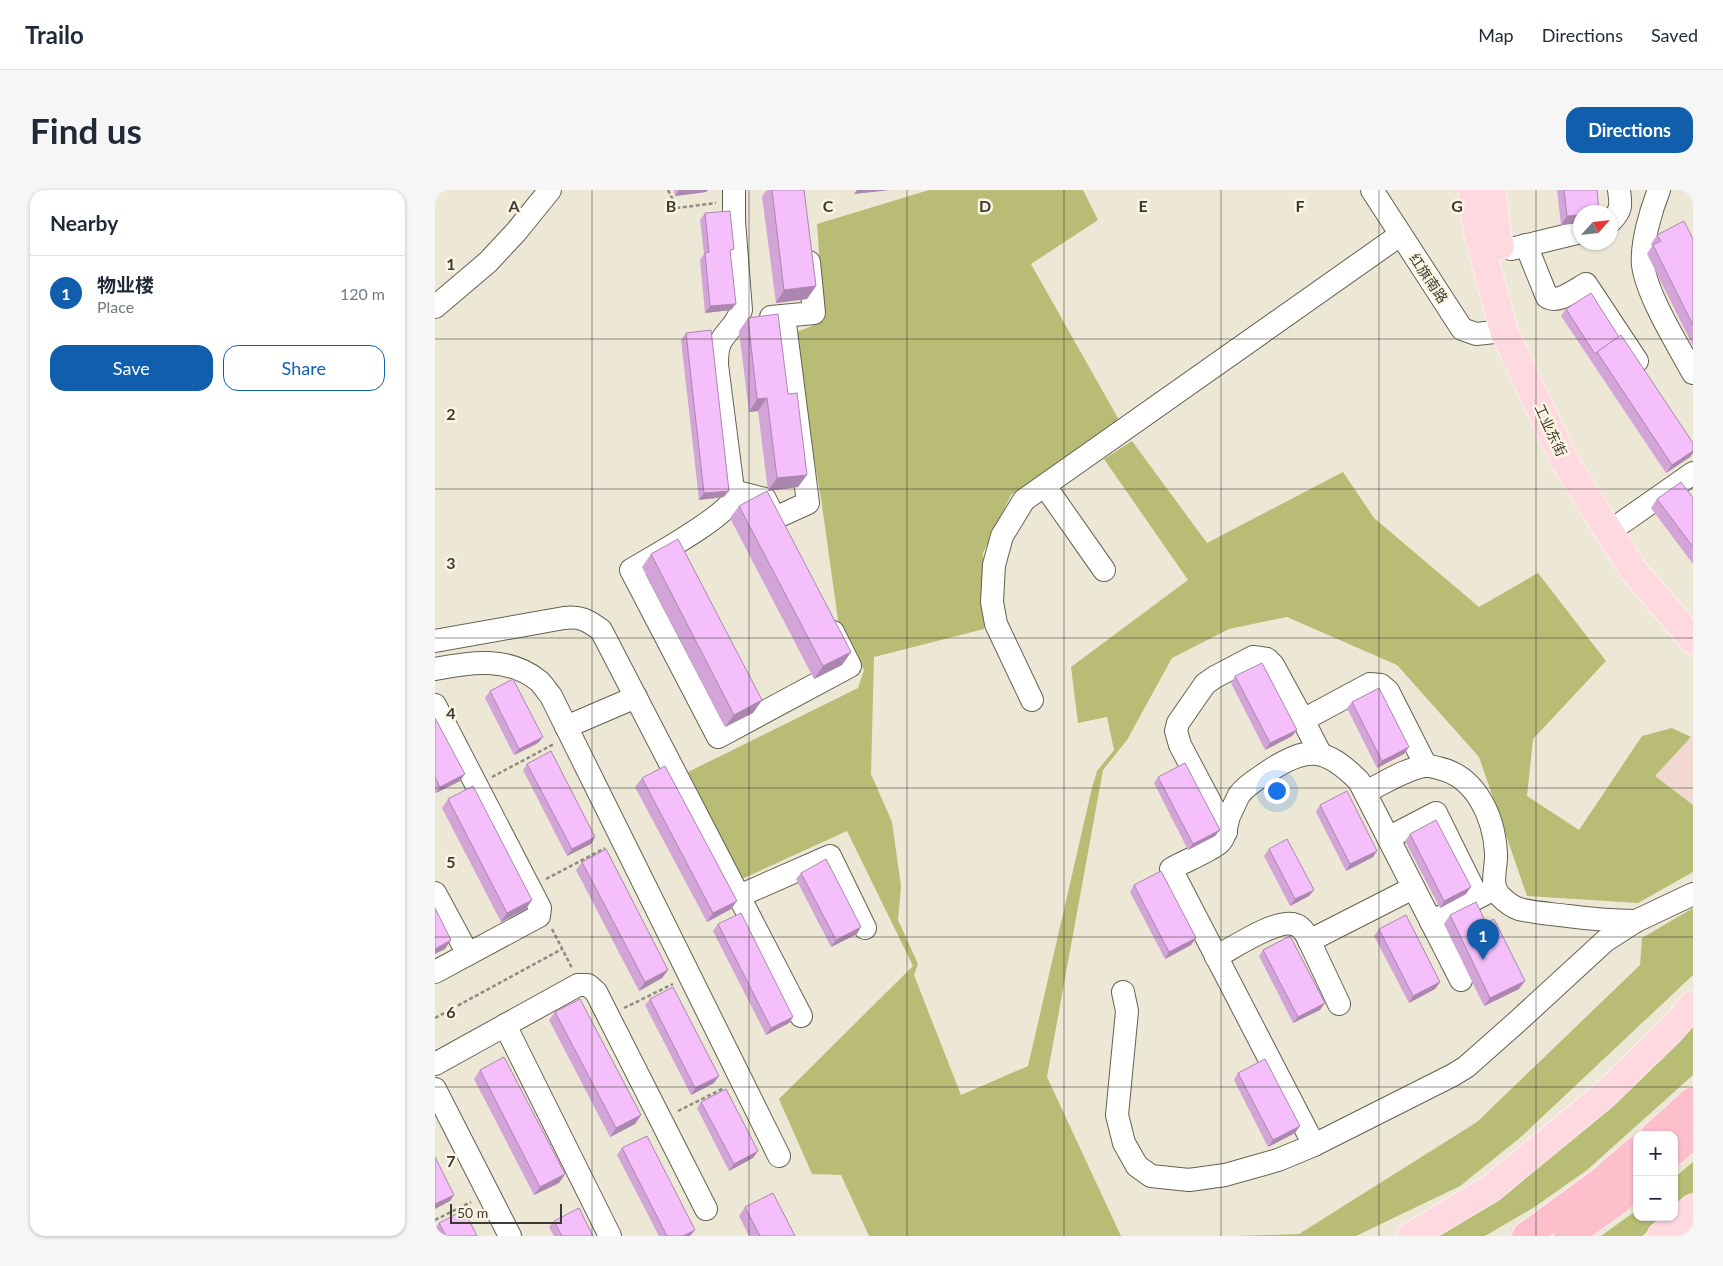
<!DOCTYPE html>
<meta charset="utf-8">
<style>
:root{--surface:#fff;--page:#f6f6f7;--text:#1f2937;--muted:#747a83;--line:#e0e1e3;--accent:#115ead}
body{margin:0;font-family:Lato,"Noto Sans SC",sans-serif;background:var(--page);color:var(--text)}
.controls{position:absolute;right:15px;bottom:15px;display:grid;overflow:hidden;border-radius:10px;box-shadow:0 1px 4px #0004}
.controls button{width:45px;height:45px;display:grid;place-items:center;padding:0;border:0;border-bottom:1px solid var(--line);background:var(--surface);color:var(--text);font:25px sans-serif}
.compass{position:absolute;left:1138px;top:15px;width:45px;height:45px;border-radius:50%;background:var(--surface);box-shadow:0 1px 4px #0004;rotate:63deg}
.scale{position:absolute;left:15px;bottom:12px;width:112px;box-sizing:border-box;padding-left:5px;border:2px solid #3d3a33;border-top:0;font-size:14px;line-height:18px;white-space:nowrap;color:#3d3a33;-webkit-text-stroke:4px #fbf6e2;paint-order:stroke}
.you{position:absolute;left:841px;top:600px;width:18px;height:18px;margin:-12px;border:4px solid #fff;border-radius:50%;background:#1a73e8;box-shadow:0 0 0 8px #1a73e833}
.badge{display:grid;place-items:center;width:32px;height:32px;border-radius:50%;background:var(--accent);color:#fff;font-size:16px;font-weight:700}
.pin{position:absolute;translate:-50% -41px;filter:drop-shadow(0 1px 2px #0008)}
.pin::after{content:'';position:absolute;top:26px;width:18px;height:15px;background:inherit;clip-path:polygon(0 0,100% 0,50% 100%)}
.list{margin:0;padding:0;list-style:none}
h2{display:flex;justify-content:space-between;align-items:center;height:65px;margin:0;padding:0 20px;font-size:21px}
h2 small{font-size:16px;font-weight:400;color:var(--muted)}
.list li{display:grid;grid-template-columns:32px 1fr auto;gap:15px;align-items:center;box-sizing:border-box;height:75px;padding:0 20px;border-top:1px solid var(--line)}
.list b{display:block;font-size:19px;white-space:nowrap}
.list p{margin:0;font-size:16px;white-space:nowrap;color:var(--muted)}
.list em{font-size:16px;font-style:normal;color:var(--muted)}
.actions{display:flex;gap:10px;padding:15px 20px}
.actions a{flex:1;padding:11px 0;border:1px solid var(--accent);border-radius:15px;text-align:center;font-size:18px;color:var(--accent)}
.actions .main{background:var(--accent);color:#fff}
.map{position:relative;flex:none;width:1258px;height:1046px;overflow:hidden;border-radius:15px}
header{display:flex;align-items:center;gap:30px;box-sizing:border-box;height:70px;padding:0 25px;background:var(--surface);border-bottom:1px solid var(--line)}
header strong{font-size:24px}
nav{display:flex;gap:28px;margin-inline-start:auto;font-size:18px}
.intro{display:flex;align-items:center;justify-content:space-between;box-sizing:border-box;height:120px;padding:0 30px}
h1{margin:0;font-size:35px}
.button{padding:12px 22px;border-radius:15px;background:var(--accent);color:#fff;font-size:18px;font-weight:700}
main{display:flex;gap:30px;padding:0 30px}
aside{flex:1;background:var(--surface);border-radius:15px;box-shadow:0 1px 4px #0004}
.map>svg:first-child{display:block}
</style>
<header>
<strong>Trailo</strong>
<nav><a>Map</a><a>Directions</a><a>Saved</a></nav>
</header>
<div class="intro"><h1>Find us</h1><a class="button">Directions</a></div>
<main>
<aside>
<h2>Nearby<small></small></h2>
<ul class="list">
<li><span class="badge">1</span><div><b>物业楼</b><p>Place</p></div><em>120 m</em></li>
</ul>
<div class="actions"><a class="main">Save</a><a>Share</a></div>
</aside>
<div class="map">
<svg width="1258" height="1046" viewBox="0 0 1258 1046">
<rect width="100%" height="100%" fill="#ede8d5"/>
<polygon fill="#f1d8d1" points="1258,545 1258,615 1220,586"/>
<g fill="#b8bc75">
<polygon points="494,0 648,0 663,30 596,74 684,230 576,305 548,363 549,439 439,467 436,584 457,632 466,696 463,730 483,774 479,785 526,905 593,876 657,598 662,581 679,560 672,527 643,533 636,477 753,390 669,269 697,251 772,353 908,282 939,328 1044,417 1103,383 1171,471 1098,549 1092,606 1144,640 1207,546 1237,538 1256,547 1220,586 1258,615 1258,682 1203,713 1092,706 1044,567 962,475 852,427 794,439 737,468 692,550 668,580 612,887 686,1046 434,1046 406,985 377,984 344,909 478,776 412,641 307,689 253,582 423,498 429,480 403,430 386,308 357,144 389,131 382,34"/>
<polygon points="1258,718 1258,785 1087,946 1025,996 921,1046 802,1046 864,1044 1042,932 1205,775 1207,748"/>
<polygon points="1258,834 1258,885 1152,980 1098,1018 1050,1046 1001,1046"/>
<polygon points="1258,972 1258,1004 1239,1021 1239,988"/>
<polygon points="1202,1020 1202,1027 1231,1027 1207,1046 1166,1046"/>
</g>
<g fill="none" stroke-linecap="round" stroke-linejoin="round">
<g stroke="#656050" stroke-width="24">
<g id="minor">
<path d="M299,0V31L306,120C301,136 293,139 286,151C282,158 282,167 282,175L299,308C288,329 219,366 196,380L283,547L415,476L398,442"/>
<polyline points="937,0 1027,139 1041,144 1069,141"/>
<path d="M1224,0C1216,20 1206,54 1208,75C1212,106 1243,155 1258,183"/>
<path d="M1176,31C1187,20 1186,15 1184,0"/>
<path d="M1091,55L1112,107C1123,114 1140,100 1151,94L1202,171"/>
<polyline points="1076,59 1146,42"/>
<polyline points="0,117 53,72 81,42 115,0"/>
<polyline points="336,127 379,123 374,72"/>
<polyline points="610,296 669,380"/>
<polyline points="298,301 330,309 340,329"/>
<polyline points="340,328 373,313 349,126"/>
<polyline points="1188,332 1258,283"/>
<path d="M0,451L129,428C146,426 152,430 166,440L366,826"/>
<path d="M0,479C36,472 73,466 104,491C108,495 112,501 116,506L344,966"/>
<polyline points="597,510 561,434 557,412 559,375 567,346 589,310 965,45"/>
<polyline points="0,515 105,718 104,726 0,782"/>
<polyline points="131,537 201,507"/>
<polyline points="885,563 868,530 935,494 946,495 953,501 991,576"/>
<path d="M930,602C948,594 968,580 989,576C993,575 999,577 1003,578C1041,586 1059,627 1061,663C1062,677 1054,695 1065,706C1070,711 1078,717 1084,719C1100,723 1117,724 1133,726C1156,729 1178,731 1201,731"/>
<polyline points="791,642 745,555 741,541 743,533 770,494 780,487 818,467 832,469 838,475 868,530"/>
<polyline points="953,648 1001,623 1038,698"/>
<polyline points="0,703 33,764"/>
<polyline points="304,706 395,666 430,738"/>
<polyline points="996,732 1059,699"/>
<polyline points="874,751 978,698"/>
<path d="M781,767C798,758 843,727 861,735C867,737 869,742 872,746L904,814"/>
<polyline points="688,802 692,821 682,925 689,953 702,976 716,986 754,990 790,985 843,970 879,955 1018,885 1031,877 1083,831 1170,751 1201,731 1258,704"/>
<polyline points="70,835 175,1046"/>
<polyline points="0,874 143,795 153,795 161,802 271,1019"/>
<polyline points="0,899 75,1046"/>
<path d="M879,955L736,679C748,672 773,662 783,654C791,648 791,635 794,626C797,620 801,611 804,605C811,595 824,588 834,581C873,555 891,558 924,591L1026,790"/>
</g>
</g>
<g stroke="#fff" stroke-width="29">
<g id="major">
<polyline points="1037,0 1043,44 1069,141 1130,272 1199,381 1258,450"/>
<polyline points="1057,0 1062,44 1065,56"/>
<polyline points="976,1046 1055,999 1168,906 1235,841 1258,815"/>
<polyline points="1226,1046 1258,1018"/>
</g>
</g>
<g stroke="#fff" stroke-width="29">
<g id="highway">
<polyline points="1220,945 1258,911"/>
<polyline points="1239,961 1258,944"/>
<polyline points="1091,1046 1165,992 1202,960"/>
<polyline points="1133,1046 1182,1011 1202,994"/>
</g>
</g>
<g stroke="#8f8b7e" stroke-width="2.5" stroke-dasharray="4 2.5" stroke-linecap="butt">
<polyline points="233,0 242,18 281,13"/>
<polyline points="57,587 119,554"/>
<polyline points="111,689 170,658"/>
<polyline points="117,739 137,778"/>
<polyline points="189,818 238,794"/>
<polyline points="0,828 127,759"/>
<polyline points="243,921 289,898"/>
<polyline points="0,1030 36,1012"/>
</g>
<use href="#minor" stroke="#fff" stroke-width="22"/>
<use href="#major" stroke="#fed9e0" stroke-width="28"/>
<use href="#highway" stroke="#fdbfcb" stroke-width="28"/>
</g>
<g fill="#d2a4d7">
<polygon points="239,0 273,0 271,2 240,6"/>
<polygon points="332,0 369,0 381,96 372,109 341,113 327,6"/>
<polygon points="1122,0 1162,0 1146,22 1146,33 1126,35"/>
<polygon points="270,23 296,64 296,120 270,123 265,70 269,64 265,30"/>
<polygon points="1222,45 1258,49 1258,156 1212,64 1217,56 1216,54"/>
<polygon points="1131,119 1184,147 1258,253 1258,263 1255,267 1231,283 1126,126"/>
<polygon points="313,128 363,297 333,301 323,221 314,222 304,141"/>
<polygon points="251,143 289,307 264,310 246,150"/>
<polygon points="1258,308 1258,374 1216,318 1222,309"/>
<polygon points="304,316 416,462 407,475 379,489 295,328"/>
<polygon points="216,364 327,510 318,523 290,537 207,377"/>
<polygon points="800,486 862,540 857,546 830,560 796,493"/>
<polygon points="55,501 103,553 79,565 50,508"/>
<polygon points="917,512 969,564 942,578 912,518"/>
<polygon points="0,528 25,591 1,603 0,602"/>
<polygon points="92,574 160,647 156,654 132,666 88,580"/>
<polygon points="723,587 785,640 780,646 753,660 719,593"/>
<polygon points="207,588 296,719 272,732 200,597"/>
<polygon points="13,609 91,719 66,732 7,618"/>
<polygon points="885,615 938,667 911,681 881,622"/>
<polygon points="975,644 1031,704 1005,718 970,651"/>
<polygon points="834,659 879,700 874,706 855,716 829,666"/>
<polygon points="147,672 233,780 227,788 204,801 141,680"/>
<polygon points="366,683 422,744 396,757 361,689"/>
<polygon points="699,695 761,748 756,755 730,769 695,702"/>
<polygon points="1015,725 1084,799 1049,816 1009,734"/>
<polygon points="283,734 358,827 354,833 331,845 278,741"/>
<polygon points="944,739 1005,792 1000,799 974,813 939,746"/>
<polygon points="828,760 885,820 858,833 824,766"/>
<polygon points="215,809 279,893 256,905 210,815"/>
<polygon points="120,822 206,925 200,934 175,947 114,830"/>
<polygon points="45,880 130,984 124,993 99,1005 39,889"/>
<polygon points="803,883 860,943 833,957 799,890"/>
<polygon points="266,912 318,968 294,981 262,918"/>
<polygon points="187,958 255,1046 224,1046 182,965"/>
<polygon points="310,1017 360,1046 314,1046 304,1026"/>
<polygon points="119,1031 158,1046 119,1046 114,1037"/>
<polygon points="4,1033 42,1046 0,1046 0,1039"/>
</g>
<g fill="#ab86af">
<polygon points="244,0 273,0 271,2 240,6"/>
<polygon points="422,0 456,0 419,4"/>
<polygon points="1146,25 1146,33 1126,35 1132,26"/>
<polygon points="381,96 372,109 341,113 349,100"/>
<polygon points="301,114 296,120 270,123 275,116"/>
<polygon points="332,208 323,221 314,222 322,209"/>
<polygon points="1258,261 1258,263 1255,267 1231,283 1237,275"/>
<polygon points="372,285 363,297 333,301 342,288"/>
<polygon points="294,301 289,307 264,310 269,303"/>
<polygon points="416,462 407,475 379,489 388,476"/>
<polygon points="327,510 318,523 290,537 299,525"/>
<polygon points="862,540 857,546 830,560 835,553"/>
<polygon points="108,547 103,553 79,565 84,559"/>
<polygon points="974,557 969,564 942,578 947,571"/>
<polygon points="30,584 25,591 1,603 5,597"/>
<polygon points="785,640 780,646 753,660 758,654"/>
<polygon points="160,647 156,654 132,666 137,659"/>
<polygon points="942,661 938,667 911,681 915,674"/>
<polygon points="1036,697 1031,704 1005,718 1009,711"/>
<polygon points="879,700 874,706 855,716 860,709"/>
<polygon points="97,710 91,719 66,732 72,723"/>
<polygon points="302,711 296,719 272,732 278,723"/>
<polygon points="426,737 422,744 396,757 401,750"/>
<polygon points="761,748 756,755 730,769 734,762"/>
<polygon points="16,750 10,759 0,764 0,759"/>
<polygon points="233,780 227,788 204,801 210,792"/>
<polygon points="1090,791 1084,799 1049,816 1055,808"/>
<polygon points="1005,792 1000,799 974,813 978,806"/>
<polygon points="890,813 885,820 858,833 863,827"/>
<polygon points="358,827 354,833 331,845 336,838"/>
<polygon points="284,886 279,893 256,905 260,898"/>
<polygon points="206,925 200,934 175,947 181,938"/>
<polygon points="865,936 860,943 833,957 838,950"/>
<polygon points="323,961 318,968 294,981 299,974"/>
<polygon points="130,984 124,993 99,1005 105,997"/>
<polygon points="19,1005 15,1011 0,1019 0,1014"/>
<polygon points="260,1040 255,1046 248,1046"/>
</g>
<g fill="#f4bffa" stroke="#ab86af">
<polygon points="337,0 369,0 381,96 349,100"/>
<polygon points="1129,0 1162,0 1164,22 1146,22 1146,25 1132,26"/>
<polygon points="295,21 299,59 295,60 301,114 275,116 270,63 274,62 270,23"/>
<polygon points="1249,31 1258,49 1258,135 1218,55 1226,51 1222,45"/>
<polygon points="1156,103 1184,147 1162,162 1160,164 1131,119"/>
<polygon points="343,124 353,204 362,203 372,285 342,288 332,208 322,209 313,128"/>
<polygon points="276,140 294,301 269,303 251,143"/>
<polygon points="1186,145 1258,253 1258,261 1237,275 1162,162"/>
<polygon points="1246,292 1258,308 1258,357 1222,309"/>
<polygon points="332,301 416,462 388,476 304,316"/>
<polygon points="243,349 327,510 299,525 216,364"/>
<polygon points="827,473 862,540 835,553 800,486"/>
<polygon points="78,489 108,547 84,559 55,501"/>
<polygon points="944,498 974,557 947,571 917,512"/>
<polygon points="0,528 30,584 5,597 0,587"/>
<polygon points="116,561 160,647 137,659 92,574"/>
<polygon points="750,573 785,640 758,654 723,587"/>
<polygon points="230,576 302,711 278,723 207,588"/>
<polygon points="38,596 97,710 72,723 13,609"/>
<polygon points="912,601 942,661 915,674 885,615"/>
<polygon points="1001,630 1036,697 1009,711 975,644"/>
<polygon points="852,649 879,700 860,709 834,659"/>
<polygon points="171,659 233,780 210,792 147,672"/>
<polygon points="391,669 426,737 401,750 366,683"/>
<polygon points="726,681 761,748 734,762 699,695"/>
<polygon points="1041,712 1051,733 1059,729 1090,791 1055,808 1015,725"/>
<polygon points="0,718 16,750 0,759"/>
<polygon points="306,723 358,827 336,838 283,734"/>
<polygon points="971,725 1005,792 978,806 944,739"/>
<polygon points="855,746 890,813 863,827 828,760"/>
<polygon points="238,797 284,886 260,898 215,809"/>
<polygon points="145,809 206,925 181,938 120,822"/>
<polygon points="69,867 130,984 105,997 45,880"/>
<polygon points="830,869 865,936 838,950 803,883"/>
<polygon points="291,899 323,961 299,974 266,912"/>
<polygon points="212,946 260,1040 248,1046 232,1046 187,958"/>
<polygon points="0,967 19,1005 0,1014"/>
<polygon points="338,1003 360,1046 325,1046 310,1017"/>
<polygon points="144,1018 158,1046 127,1046 119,1031"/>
<polygon points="29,1020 42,1046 11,1046 4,1033"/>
</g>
<path fill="none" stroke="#3d3a33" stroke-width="1" stroke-opacity="0.55" d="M157,0V1046M314,0V1046M472,0V1046M629,0V1046M786,0V1046M944,0V1046M1101,0V1046M0,149H1258M0,299H1258M0,448H1258M0,598H1258M0,747H1258M0,897H1258"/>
<g text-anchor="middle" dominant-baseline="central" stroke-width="5" stroke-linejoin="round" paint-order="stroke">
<g font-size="14" fill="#3d3a33" stroke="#fbf6e2">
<text transform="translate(994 88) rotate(56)">红旗南路</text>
<text transform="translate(1116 240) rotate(65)">工业东街</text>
</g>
</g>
<g font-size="16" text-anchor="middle" font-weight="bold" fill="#3d3a33" stroke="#fbf6e2" stroke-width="5" stroke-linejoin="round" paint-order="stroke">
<text x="79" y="22">A</text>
<text x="236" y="22">B</text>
<text x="393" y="22">C</text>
<text x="550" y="22">D</text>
<text x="708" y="22">E</text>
<text x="865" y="22">F</text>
<text x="1022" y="22">G</text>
<text x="16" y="80">1</text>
<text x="16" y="230">2</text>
<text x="16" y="379">3</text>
<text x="16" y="529">4</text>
<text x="16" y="678">5</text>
<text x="16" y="828">6</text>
<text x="16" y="977">7</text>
</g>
</svg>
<div class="controls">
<button>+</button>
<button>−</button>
</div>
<svg class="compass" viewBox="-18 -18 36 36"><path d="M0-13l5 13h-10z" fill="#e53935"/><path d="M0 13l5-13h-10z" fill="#747a83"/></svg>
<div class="scale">50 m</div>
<div class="you"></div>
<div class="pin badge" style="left:1048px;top:770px">1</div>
</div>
</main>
